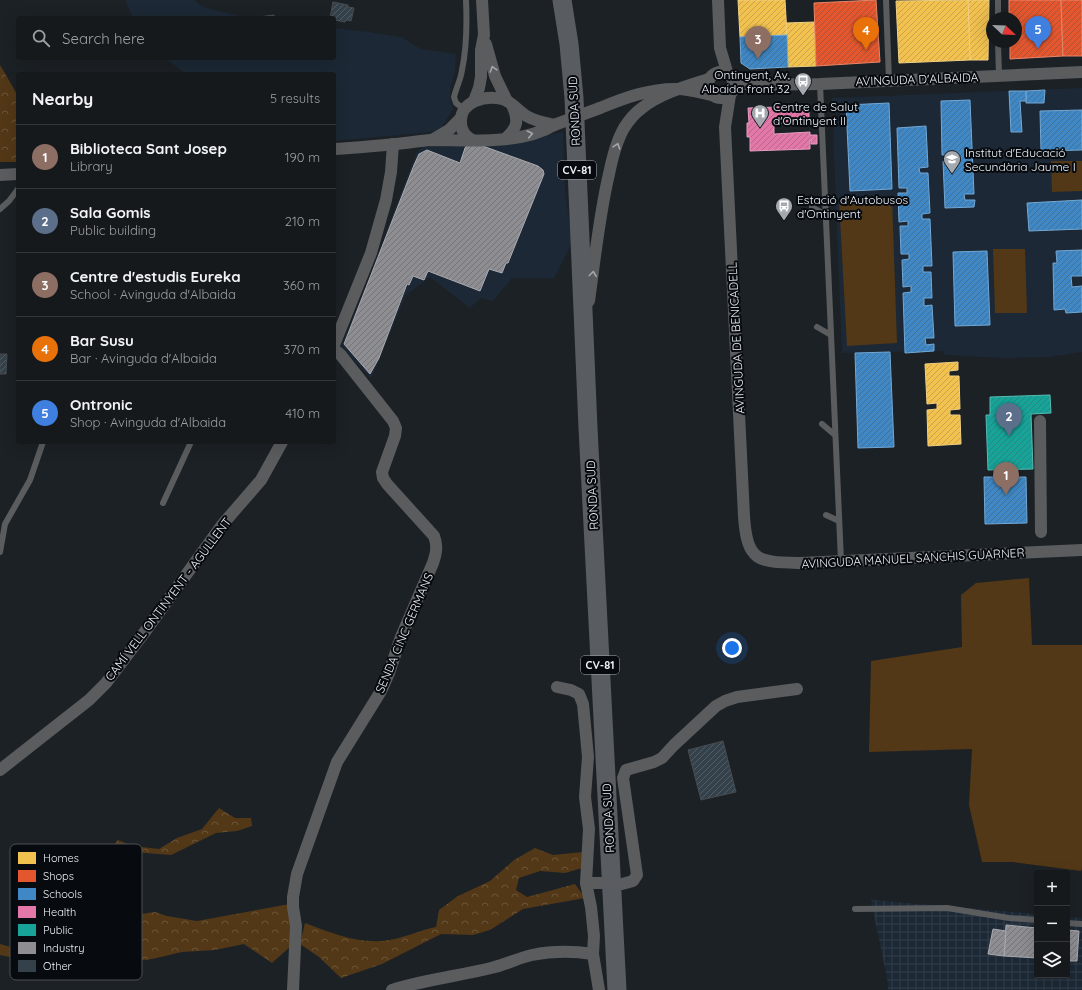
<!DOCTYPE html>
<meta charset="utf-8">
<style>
:root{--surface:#15191c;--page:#222629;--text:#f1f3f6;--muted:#9da0a3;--line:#34383b;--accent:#a4a9af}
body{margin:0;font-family:Quicksand,sans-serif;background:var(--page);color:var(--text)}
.controls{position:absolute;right:12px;bottom:12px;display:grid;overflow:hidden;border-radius:4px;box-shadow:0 4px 16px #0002}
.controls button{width:36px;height:36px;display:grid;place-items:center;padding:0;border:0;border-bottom:1px solid var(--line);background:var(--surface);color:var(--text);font:20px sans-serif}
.compass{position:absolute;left:986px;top:12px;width:36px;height:36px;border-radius:50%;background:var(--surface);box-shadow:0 4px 16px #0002;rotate:113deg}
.you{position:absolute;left:732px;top:648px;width:14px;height:14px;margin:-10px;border:3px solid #fff;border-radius:50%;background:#1a73e8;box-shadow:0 0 0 6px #1a73e833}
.badge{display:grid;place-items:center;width:26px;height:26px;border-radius:50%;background:var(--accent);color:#fff;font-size:13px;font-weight:700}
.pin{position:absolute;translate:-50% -33px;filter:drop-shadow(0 1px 2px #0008)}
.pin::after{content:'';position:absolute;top:21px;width:14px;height:12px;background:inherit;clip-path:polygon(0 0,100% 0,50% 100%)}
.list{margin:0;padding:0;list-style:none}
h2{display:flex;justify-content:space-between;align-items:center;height:52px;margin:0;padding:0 16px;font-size:17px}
h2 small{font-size:13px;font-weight:400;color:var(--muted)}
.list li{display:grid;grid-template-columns:26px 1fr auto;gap:12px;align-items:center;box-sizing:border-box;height:64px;padding:0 16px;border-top:1px solid var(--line)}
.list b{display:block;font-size:15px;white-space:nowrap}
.list p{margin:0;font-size:13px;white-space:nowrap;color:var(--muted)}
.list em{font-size:13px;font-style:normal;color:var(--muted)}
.icon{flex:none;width:22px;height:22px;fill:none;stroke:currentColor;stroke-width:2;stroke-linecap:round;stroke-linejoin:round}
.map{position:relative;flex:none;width:1082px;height:990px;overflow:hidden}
.search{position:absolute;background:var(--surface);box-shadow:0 4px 16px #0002;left:16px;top:16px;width:320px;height:44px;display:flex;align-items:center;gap:10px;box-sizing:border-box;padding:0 14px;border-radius:4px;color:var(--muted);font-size:15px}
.panel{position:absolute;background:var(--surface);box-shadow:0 4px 16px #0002;left:16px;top:72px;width:320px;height:372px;border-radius:4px}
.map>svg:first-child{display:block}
</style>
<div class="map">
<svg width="1082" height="990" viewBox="0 0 1082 990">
<defs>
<pattern id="industrial-grid" width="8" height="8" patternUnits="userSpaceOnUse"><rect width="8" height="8" fill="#1c2835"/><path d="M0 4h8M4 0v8" fill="none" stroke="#323d49"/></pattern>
<pattern id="forest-crowns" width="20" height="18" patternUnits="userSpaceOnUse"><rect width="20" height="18" fill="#523816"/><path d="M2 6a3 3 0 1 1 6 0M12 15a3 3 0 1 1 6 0" fill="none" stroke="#6b5539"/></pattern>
<pattern id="homes-hatch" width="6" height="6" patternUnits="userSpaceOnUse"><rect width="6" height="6" fill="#f2c14e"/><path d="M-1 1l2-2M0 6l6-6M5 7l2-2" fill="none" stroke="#c7a34d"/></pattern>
<pattern id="shops-hatch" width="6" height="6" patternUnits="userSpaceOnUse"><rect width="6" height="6" fill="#e4572e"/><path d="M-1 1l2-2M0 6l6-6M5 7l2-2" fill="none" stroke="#ad5238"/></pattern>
<pattern id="schools-hatch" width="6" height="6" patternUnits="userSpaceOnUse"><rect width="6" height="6" fill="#3f88c5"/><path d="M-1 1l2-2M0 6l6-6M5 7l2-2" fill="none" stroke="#426f94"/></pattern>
<pattern id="health-hatch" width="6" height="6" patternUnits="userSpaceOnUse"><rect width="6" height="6" fill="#e377a8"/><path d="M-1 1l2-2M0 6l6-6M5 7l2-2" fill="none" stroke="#b4698c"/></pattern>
<pattern id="public-hatch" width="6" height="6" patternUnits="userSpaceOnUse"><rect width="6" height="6" fill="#17a398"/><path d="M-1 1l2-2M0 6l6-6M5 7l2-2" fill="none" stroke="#258881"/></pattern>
<pattern id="industry-hatch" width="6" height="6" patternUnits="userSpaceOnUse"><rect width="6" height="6" fill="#8d8d92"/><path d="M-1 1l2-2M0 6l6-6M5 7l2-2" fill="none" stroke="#747579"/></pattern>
<pattern id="building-hatch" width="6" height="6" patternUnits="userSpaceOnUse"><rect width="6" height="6" fill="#34414b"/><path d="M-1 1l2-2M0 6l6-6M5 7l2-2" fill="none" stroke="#525d66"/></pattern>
</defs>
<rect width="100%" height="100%" fill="#1c2126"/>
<g fill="#1c2835">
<polygon points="125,0 195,0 198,4 210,9 239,16 242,18 133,18"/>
<polygon points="334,28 369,32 401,37 421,49 456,54 455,71 450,90 450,100 453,109 442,127 432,132 334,141 334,74 186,74 165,58 334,58"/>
<polygon points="1082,88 1082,352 1049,357 1004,358 945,355 943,351 842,353 833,132 840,113 832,113 832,98"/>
<polygon points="563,132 565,190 572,243 554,278 512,278 493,301 481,298 470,308 430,277 406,295 373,375 370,378 341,346 369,278 416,153 422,147 484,146"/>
</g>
<polygon fill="url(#industrial-grid)" points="871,900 1037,914 1037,975 1067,975 1067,917 1082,918 1082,990 888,990 888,983"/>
<g fill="url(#forest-crowns)">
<polygon points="0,65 18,96 18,162 0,162"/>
<polygon points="219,808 235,818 251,818 252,826 237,831 216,833 171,855 133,852 112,859 79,895 86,912 120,917 155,912 167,916 197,921 290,904 292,945 272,963 244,944 215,950 182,952 152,959 123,963 96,963 64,955 25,960 0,955 0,944 21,950 56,946 57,932 45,905 47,892 65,890 81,884 99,860 118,840 133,846 159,849 177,838 202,829"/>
<path d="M535,848L553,855L583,852L582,868L565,873L540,871L519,878L516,890L527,897L575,884L585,898L523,909L490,930L473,935L441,934L382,964L341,978L319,957L300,944L305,923C332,933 360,945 389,940C404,938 420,930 436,927L439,910L458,896L490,881L514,860Z"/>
</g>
<g fill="#523816">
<polygon points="1051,161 1082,161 1082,191 1052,192"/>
<polygon points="892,198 897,343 847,346 839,200"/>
<polygon points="993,249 1025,249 1027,313 995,313"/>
<polygon points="1029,578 1032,645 1082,645 1082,868 1081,871 1013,862 982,862 969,805 972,749 869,752 871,661 962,647 961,595 976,583"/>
</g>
<g fill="url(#homes-hatch)" stroke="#f0d081">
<polygon points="738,0 785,0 787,35 740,37"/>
<polygon points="968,0 989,0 988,60 970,60"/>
<polygon points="968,0 970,60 899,63 896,1"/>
<polygon points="815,22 816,66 788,67 786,23"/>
<polygon points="958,362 958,370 949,371 949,376 959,376 960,409 950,410 950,415 960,415 961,444 928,446 927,410 937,409 937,403 927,404 925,364"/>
</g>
<g fill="url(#shops-hatch)" stroke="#e7866b">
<polygon points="876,0 880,62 816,66 814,3"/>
<polygon points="1009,0 1061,0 1063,56 1010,59 1010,42 1016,42 1016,18 1009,18"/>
<polygon points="1061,0 1082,0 1082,56 1063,56"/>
</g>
<g fill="url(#schools-hatch)" stroke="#73a8d5">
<polygon points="787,35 788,67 750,69 741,63 740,37"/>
<polygon points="1045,90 1044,103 1026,103 1026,91"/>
<polygon points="1009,91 1026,91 1026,101 1020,101 1022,132 1011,132"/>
<polygon points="970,100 974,194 964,194 965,200 975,200 974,207 945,208 943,161 953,161 953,155 942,155 941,101"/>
<polygon points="889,103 892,189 850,191 846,105"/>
<polygon points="1082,110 1082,150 1041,151 1040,111"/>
<polygon points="926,126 928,167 919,168 920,173 928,173 930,213 922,214 922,219 930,219 932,266 923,266 923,272 931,272 932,298 924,298 924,306 932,305 934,338 925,338 926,345 934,344 934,351 905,353 903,293 911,292 911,286 903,287 902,260 909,259 909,254 901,254 900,226 908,226 908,221 899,222 898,193 907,193 907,188 899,188 897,128"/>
<polygon points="1082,200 1082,229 1029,231 1027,203"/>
<polygon points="1082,250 1082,276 1071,276 1072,287 1082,286 1082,312 1066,313 1065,309 1054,310 1053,263 1057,263 1056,251"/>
<polygon points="987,251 990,325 955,326 953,252"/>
<polygon points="890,352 894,447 858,448 855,353"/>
<polygon points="984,477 1026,477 1027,523 985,524"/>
</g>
<polygon fill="url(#health-hatch)" stroke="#e69cc0" points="809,106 809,122 774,124 774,134 810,132 810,135 817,135 817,144 811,144 811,140 810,140 810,149 750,151 750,137 747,137 747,123 749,123 748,108"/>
<polygon fill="url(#public-hatch)" stroke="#57bbb5" points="1050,395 1051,413 1031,414 1033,469 988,470 986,415 990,415 990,397"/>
<g fill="url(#industry-hatch)" stroke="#aaabb1">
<polygon points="467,145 480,145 538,166 543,170 544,174 508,263 506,263 502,273 489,269 480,291 428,271 424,280 413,276 409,285 407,284 379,358 370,374 344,344 414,165 419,154 427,150 460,163 465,148"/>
<polygon points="1006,925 1037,928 1037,958 1004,956"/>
<polygon points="993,929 1006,931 1004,956 988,954"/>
<polygon points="1067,930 1079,931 1077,961 1067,961"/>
</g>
<g fill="url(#building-hatch)" stroke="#474b4f">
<polygon points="333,2 348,5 348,7 354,8 351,21 346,20 345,22 334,20 334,18 330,18"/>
<polygon points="274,15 275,18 258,18 258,17"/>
<polygon points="0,354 7,354 6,374 0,374"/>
<polygon points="723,741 736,792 701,800 688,750"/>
</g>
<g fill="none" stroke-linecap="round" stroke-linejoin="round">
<g stroke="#5a5c5e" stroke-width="6">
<polyline points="886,0 889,81"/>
<polyline points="998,0 998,18"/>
<polyline points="998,42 999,76"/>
<polyline points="820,84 841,561"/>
<path d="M464,109L456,103L454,97C456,88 461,79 462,70C467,47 467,23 466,0"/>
<polyline points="812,207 826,215"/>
<polyline points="0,209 9,201 18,189"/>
<polyline points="817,327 831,335"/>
<polyline points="822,424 835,435"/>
<polyline points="163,503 191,442"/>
<polyline points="826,515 839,521"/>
<polyline points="0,552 5,524 30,480 43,442"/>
<polyline points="855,909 947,908 1009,918 1037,920"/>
<polyline points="1067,923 1082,924"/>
</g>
<g stroke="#5a5c5e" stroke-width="12">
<polyline points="718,0 720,48 728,75"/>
<polyline points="486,44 495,76 507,101"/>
<circle cx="721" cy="85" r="13"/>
<polyline points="733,82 753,85 820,84 1082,72"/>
<path d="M730,95L725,127L744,516C747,563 759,562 801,563L1082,550"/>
<polyline points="474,101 479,88 481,77 481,50 484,35 482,0"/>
<path d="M600,108C624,98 651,88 678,89C689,89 701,93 712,95"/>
<path d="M505,139C518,128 519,120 512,105"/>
<polyline points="432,140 449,130 460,119"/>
<path d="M472,140C465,136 461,131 461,123C459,101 486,95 502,99C511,101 517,110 525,115C533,121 544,122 554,125"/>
<path d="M334,149C354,148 375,146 395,144C407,143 419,141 431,140C469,140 521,145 554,125"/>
<polyline points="0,175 18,174"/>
<path d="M589,301C595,259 599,216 609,174C612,159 616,142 624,128C629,120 635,113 642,108C661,93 687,86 709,79"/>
<polyline points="334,345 371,253 386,200 391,172 393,144"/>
<polyline points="1040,421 1041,532"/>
<polyline points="557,687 571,690 579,694 583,704 588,757 585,797 589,829 586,883 591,907 594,936 593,954 599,990"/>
<polyline points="0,770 89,700 106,683 147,629 222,525 261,480 282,442"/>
<polyline points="586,883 604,883"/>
<polyline points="622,884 633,881 637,875 623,778 626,770 654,762 662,758 674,745 716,706 725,701 737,697 797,689"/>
<path d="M293,990L296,926L293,907V897L297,874L337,762L381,691L389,673L401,637L433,563C436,554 438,546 434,536L387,484L383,478L382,472L395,436L396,428L393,421L340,354L334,349"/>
<path d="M392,990C424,980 458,976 491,968C505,965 518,958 532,955C552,951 573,951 593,954"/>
</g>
<polyline stroke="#595c61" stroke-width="19" points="562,0 569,44 574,98 588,428 617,990"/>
<polyline stroke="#5a5c5e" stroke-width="12" points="554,125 600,108"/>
</g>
<defs><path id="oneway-chevron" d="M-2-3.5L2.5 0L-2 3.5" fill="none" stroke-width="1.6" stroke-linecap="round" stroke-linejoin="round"/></defs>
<g stroke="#a4a7ac">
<use href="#oneway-chevron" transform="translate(493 69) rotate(-108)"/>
<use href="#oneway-chevron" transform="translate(530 134) rotate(-12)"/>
<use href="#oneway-chevron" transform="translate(617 146) rotate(-72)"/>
<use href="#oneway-chevron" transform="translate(593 274) rotate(-83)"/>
</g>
<defs>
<g id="bus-pin" transform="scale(0.9)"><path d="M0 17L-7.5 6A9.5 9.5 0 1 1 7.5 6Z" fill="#a4a9af" stroke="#070a0e"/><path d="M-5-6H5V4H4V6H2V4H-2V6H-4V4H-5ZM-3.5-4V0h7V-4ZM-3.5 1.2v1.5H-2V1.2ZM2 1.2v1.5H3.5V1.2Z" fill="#fff"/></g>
<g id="hospital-pin" transform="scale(0.9)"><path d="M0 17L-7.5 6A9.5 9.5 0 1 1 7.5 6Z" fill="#a4a9af" stroke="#070a0e"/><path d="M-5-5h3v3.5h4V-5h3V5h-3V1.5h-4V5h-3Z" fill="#fff"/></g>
<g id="school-pin" transform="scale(0.9)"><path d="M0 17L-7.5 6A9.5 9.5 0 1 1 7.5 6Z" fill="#a4a9af" stroke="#070a0e"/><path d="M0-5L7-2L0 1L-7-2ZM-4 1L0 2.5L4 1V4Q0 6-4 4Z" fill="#fff"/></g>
</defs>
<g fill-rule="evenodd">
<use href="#bus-pin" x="803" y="81"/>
<use href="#hospital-pin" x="760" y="113"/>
<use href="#school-pin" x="952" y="159"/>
<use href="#bus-pin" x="784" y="206"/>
</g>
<g text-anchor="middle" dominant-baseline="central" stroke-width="4" stroke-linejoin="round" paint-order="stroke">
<g fill="#070a0e" stroke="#a8acb2" stroke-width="1">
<rect x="558" y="161" width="38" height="18" rx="3"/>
<rect x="581" y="656" width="38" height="18" rx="3"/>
</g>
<g font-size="11" font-weight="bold" fill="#edf2f9">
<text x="577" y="170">CV-81</text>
<text x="600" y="665">CV-81</text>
</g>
<g font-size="12" fill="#edf2f9" stroke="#070a0e" text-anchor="start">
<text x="790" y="74" text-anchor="end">Ontinyent, Av.<tspan x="790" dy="14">Albaida front 32</tspan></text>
<text x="773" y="106">Centre de Salut<tspan x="773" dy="14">d'Ontinyent II</tspan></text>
<text x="965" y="152">Institut d'Educació<tspan x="965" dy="14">Secundària Jaume I</tspan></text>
<text x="797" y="199">Estació d'Autobusos<tspan x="797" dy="14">d'Ontinyent</tspan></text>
</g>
<g font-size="12" fill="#edf2f9" stroke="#070a0e">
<text transform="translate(917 79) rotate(-2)">AVINGUDA D'ALBAIDA</text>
<text transform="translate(574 111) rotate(-93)">RONDA SUD</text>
<text transform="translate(736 338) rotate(-93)">AVINGUDA DE BENICADELL</text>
<text transform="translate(592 495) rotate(-93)">RONDA SUD</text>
<text transform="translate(913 558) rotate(-3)">AVINGUDA MANUEL SANCHIS GUARNER</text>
<text transform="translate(168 599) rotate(-53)">CAMÍ VELL ONTINYENT - AGULLENT</text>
<text transform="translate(404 633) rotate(-67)">SENDA CINC GERMANS</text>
<text transform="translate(608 818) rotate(-93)">RONDA SUD</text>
</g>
</g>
<rect x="10" y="844" width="132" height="136" rx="6" fill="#070a0e" stroke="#4c5054" stroke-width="1"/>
<rect x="18" y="852" width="18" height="12" fill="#f2c14e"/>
<rect x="18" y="870" width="18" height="12" fill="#e4572e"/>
<rect x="18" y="888" width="18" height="12" fill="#3f88c5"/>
<rect x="18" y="906" width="18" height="12" fill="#e377a8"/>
<rect x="18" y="924" width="18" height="12" fill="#17a398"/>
<rect x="18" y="942" width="18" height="12" fill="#8d8d92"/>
<rect x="18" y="960" width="18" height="12" fill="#34414b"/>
<g font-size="11" fill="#edf2f9">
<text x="43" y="862">Homes</text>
<text x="43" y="880">Shops</text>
<text x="43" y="898">Schools</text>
<text x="43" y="916">Health</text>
<text x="43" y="934">Public</text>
<text x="43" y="952">Industry</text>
<text x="43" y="970">Other</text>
</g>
</svg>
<div class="controls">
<button>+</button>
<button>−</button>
<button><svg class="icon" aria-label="layers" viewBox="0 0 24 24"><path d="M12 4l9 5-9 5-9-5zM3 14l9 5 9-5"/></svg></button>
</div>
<svg class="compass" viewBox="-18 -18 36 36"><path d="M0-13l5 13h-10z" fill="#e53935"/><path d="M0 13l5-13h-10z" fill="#9da0a3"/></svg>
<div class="you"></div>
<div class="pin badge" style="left:1006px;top:495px;background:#8d6e63">1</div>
<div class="pin badge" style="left:1009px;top:436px;background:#5c6f8a">2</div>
<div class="pin badge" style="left:758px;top:59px;background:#8d6e63">3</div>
<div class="pin badge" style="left:866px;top:50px;background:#e8710a">4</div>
<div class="pin badge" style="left:1038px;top:49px;background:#3f7fe0">5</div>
<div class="search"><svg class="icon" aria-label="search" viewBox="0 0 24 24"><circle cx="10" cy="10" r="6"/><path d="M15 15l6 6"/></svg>Search here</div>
<section class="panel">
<h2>Nearby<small>5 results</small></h2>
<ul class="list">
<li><span class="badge" style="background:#8d6e63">1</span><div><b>Biblioteca Sant Josep</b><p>Library</p></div><em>190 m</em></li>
<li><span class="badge" style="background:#5c6f8a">2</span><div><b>Sala Gomis</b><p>Public building</p></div><em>210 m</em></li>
<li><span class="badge" style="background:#8d6e63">3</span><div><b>Centre d'estudis Eureka</b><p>School · Avinguda d'Albaida</p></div><em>360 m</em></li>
<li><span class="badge" style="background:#e8710a">4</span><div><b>Bar Susu</b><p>Bar · Avinguda d'Albaida</p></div><em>370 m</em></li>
<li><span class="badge" style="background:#3f7fe0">5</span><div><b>Ontronic</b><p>Shop · Avinguda d'Albaida</p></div><em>410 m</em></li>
</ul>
</section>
</div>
